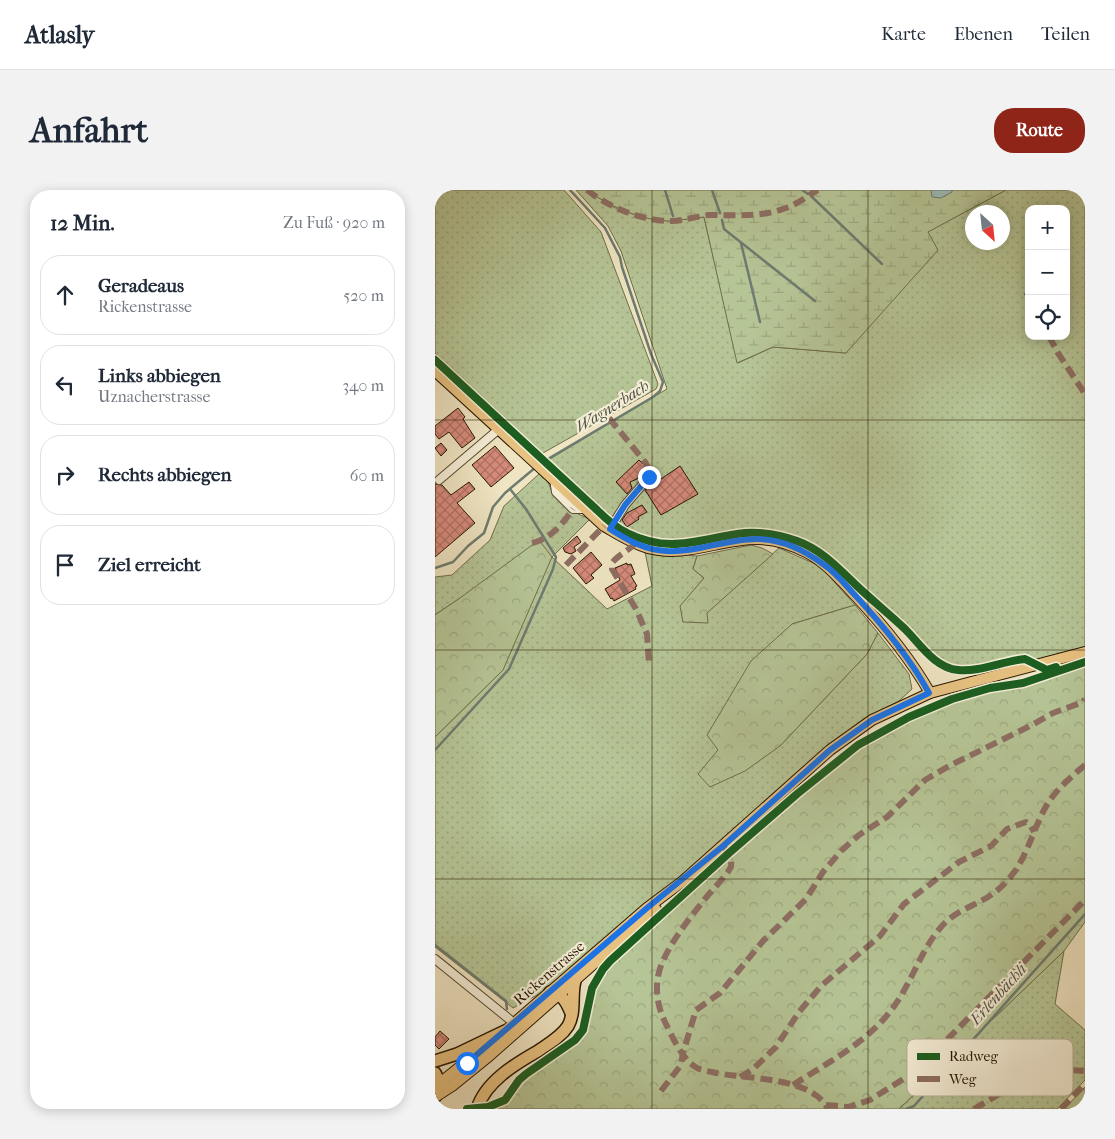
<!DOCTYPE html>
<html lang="de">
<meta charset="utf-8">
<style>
:root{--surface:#fff;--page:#f2f2f3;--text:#1f2937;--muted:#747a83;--line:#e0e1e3;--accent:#8f2418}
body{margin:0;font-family:"IM FELL French Canon",serif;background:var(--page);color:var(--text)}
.controls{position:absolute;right:15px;top:15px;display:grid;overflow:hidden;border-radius:10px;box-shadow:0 2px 12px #0003}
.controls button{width:45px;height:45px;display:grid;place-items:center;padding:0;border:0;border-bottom:1px solid var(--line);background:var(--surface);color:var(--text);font:25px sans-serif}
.compass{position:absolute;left:530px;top:15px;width:45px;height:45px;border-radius:50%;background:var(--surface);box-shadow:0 2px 12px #0003;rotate:153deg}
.stop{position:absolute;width:15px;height:15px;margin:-11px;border:4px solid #1a73e8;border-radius:50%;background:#fff}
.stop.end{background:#1a73e8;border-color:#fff;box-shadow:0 1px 5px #0008}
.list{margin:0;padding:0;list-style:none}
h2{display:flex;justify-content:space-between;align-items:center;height:65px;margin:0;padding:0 20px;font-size:21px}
h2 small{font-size:16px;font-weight:400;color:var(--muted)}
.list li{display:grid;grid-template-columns:32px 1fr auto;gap:15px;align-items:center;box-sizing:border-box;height:80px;margin:0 10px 10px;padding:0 10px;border:1px solid var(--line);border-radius:20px}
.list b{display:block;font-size:19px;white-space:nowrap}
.list p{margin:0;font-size:16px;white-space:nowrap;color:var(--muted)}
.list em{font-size:16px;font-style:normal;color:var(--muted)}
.icon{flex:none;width:28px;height:28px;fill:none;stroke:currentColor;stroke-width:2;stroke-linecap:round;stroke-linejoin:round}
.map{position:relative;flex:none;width:650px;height:919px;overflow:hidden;border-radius:20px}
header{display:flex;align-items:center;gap:30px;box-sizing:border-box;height:70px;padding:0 25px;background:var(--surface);border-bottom:1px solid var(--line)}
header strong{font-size:24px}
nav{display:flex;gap:28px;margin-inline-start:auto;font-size:18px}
.intro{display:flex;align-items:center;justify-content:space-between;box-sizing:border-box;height:120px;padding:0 30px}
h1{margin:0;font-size:35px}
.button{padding:12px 22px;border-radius:20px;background:var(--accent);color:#fff;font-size:18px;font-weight:700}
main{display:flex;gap:30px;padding:0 30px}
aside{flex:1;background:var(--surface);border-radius:20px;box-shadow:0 2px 12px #0003}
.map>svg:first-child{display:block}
</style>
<header>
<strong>Atlasly</strong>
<nav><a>Karte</a><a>Ebenen</a><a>Teilen</a></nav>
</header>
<div class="intro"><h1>Anfahrt</h1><a class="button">Route</a></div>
<main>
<aside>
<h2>12 Min.<small>Zu Fuß · 920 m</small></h2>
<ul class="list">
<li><svg class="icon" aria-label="ahead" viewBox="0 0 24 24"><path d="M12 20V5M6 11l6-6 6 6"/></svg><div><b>Geradeaus</b><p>Rickenstrasse</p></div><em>520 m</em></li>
<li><svg class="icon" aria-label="left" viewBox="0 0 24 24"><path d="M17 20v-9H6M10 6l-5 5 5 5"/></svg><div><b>Links abbiegen</b><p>Uznacherstrasse</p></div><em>340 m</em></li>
<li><svg class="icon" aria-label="right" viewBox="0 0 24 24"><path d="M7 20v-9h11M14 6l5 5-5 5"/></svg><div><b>Rechts abbiegen</b></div><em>60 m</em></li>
<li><svg class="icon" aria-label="arrive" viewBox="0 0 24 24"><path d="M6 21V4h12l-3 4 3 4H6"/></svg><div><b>Ziel erreicht</b></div></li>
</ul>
</aside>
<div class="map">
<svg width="650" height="919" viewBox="0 0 650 919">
<defs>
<pattern id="grass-dots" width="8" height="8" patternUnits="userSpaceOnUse" patternTransform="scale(1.25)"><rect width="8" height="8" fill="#b6c596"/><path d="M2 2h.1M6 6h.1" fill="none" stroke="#9ca880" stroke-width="1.8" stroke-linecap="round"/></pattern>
<pattern id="forest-crowns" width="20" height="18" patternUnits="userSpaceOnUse" patternTransform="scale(1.25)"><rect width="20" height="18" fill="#b6c596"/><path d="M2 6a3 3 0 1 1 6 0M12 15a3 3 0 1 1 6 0" fill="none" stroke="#9ca880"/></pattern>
<pattern id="wetland-marsh" width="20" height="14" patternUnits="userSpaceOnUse" patternTransform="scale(1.25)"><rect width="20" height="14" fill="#b6c596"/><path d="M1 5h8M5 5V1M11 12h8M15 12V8" fill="none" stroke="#9ca880"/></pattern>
<pattern id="building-cross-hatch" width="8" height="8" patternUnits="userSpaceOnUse" patternTransform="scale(1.25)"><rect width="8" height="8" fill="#d78b7b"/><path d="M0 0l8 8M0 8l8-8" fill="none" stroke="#ae7163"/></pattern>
</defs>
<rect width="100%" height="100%" fill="#efe5c2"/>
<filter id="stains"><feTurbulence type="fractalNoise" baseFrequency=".004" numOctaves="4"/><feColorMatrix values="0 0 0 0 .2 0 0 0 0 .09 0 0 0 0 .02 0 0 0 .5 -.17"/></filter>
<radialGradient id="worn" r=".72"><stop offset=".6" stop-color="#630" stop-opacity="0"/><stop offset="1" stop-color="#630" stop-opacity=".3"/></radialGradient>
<g fill="url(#grass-dots)" stroke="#6e6e4c" fill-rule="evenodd">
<polygon points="0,0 129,0 166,42 223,194 221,199 108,263 0,163"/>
<path d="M141,0H152L182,19L208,27L235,31L269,27L303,173L338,157L411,163L492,42L571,0H650V462L609,473L590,469L537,479L523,480L514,478L506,474L496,466L404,378L378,358L363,351L331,343H312L262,353L242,355L227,353L205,349L190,342L178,335L110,272L232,199L186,61L173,36ZM594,19H631V146H594ZM538,22H568V52H538Z"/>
<path d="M105,283C116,290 113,298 120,307C129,318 142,324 155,329L117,367L172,419L217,396L210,362L262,366L258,379L269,388L246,416L248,432L271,423L344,358L385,376L420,415L357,434L345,556L432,464L443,443L474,484L477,499L464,511L426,531L367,579L255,678L108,802L78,818L0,757V547L68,480L25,408L0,425V387L17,385L55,350L69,316Z"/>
<polygon points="629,761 620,814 650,840 650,890 622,919 464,919"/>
</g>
<g fill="url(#forest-crowns)" stroke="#6e6e4c">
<polygon points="104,350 117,367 68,480 0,547 0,425 25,408"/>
<polygon points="316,355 327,358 338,364 272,423 273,433 248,432 245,416 269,388 258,379 262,366"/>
<polygon points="420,415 443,443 432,464 345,556 310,581 275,597 263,584 283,560 272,545 316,471 357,434"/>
<path d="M650,472V732L629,761L464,919H53V917C75,910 71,905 84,890C101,871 134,864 147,841C152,833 152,823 153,815C156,797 163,784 175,771L294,663L362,604L423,555L474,527L517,509L555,498L588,492Z"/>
<polygon points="650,897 650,919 629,919"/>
</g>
<path fill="url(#wetland-marsh)" stroke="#6e6e4c" d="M152,0H571L493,42L503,60L411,163L338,157L302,173L269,27C258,28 248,30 237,31C210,32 173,16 152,0Z"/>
<polygon fill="#9cbdbb" stroke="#6d7b71" points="496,0 517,0 517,2 506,8 497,7"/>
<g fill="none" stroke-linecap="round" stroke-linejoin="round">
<g stroke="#6d7b71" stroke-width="2.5">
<polyline points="230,0 238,26"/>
<polyline points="277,0 285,23"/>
<polyline points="367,0 373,4"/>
<polyline points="376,6 447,74"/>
<polyline points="287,30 289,39 380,111"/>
<polyline points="306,53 325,132"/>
<polyline points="106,273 218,207 225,201 228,192 216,164 187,77 185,67 170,38 135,0"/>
<polyline points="0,378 18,372 33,356 49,343 58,317 70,303 101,277"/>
<polyline points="0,560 74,479 118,379 121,367 91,319 75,299"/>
<polyline points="0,755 71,811 72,819"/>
<polyline points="471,919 479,916 650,724"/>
</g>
</g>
<g fill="url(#building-cross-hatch)" stroke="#261702">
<polygon points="23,218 30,227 28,229 40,248 27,258 14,242 4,249 0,244 0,236"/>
<polygon points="6,253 12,260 6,266 0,258"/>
<polygon points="60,256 79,278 56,297 37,275"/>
<polygon points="204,270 213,279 202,289 195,292 197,298 192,304 181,292"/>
<polygon points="245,276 263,304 226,325 210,300"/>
<polygon points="34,292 40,299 22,313 40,333 0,367 0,294 7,295 16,305"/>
<polygon points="207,315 212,322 203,327 204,329 192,337 187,330 192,323"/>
<polygon points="142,346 146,352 139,357 141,361 136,364 130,362 128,358"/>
<polygon points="156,362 167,375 156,385 159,388 151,394 138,378"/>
<polygon points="192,373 192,375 196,374 200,384 196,386 202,396 200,397 201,399 179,411 177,408 176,409 170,399 185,390 180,378"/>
<polygon points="5,841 14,849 4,859 0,855 0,847"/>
</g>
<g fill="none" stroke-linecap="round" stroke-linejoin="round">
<g stroke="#584a32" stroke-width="10">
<g id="minor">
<polyline points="119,289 121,302 138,319 151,319"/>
<polyline points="4,290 64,239"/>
<polyline points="175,339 190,315 214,287"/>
<polyline points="0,769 79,833"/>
</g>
</g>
<g stroke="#261702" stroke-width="12">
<g id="major">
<path d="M0,181L169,336C183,344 196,353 213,358C250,368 285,349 322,349C339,349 358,355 373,363C391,373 404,388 418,403C447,434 474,466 495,503"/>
<polyline points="0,897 70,841 212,718 248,691 395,560 437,530 495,503 650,462"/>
<polyline points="0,907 17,896 54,866 221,719"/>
</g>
</g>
<g stroke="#261702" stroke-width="14">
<g id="highway">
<path d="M115,802C127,803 132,813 136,823"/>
<polyline points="0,871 22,864 70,841"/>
<polyline points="0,883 3,889 1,906"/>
<path d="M42,919C50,892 80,874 103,861C113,854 126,847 133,836C141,822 136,805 140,791"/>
</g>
</g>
<use href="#minor" stroke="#f5eed7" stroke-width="8"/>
<use href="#major" stroke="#e8c281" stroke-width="10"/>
<use href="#highway" stroke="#e8c281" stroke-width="11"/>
<g stroke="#8d6e63" stroke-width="6" stroke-dasharray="12 6" stroke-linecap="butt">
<path d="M152,0C175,18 207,31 237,31C249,31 261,26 274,25C304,25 333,28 360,14C368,10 375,4 383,0"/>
<polyline points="591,102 594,107"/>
<polyline points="614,146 623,163 650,204"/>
<polyline points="174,228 210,272 216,283 214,287"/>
<path d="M97,353C115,349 128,334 138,319"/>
<path d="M201,353C193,361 183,365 177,373V379L201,419L212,444L214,474"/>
<polyline points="131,375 169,336"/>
<path d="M288,656C294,663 297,668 296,677C290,687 282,695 274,704C257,725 238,748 227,773C219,792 221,814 230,832C237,846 246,867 259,876C264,880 271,881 277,882C309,890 376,885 393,919"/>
<polyline points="305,887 318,879 341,857 364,822 386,796 445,746 469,714 524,672 556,656 572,639 591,632 596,636 599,642"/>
<path d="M358,895C392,873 433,852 457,819C478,792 488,752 513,730C525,720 540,715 553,707C564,700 572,692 580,681C594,661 600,634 613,613C622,599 637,586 650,575"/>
<polyline points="226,901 246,875 248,863 261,820 285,803 328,751 371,709 388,682 406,661 424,645 452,627 490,590 514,576 597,535 618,523 648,512 650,509"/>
<polyline points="391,915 413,917 435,910 481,881 650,710"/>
<polyline points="539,919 600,883 625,879 650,881"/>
<polyline points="626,919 650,894"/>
</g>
<g stroke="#f5eed7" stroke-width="11">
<g id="cycleway">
<path d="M0,170L162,320C171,329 181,338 192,343C237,365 266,348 310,343C328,342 346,345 362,351C387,360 403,378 422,396C438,411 454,424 470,439C485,454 500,478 523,480C546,482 567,471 590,469L612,480L621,477"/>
<polyline points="32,919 53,917 70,910 84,890 91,884 140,850 148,840 157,798 168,779 175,771 294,663 362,604 423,555 474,527 517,509 555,498 588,493 650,472"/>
</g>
</g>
<use href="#cycleway" stroke="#1b5e20" stroke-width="8"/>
</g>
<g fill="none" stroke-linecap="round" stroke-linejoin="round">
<path stroke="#1a73e8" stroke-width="6" d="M32,873L212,718L288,656L395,560L437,530L494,503C474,466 447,434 418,403C409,393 400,382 388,374C369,360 345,349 322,349C291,349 261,363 231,361C210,360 192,350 175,339L190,315L214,287"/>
</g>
<path fill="none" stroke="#261702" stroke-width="1" stroke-opacity="0.55" d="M217,0V919M433,0V919M0,230H650M0,460H650M0,689H650"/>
<g text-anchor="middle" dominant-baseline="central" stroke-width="4.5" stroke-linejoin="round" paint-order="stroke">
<g font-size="15" fill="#261702" stroke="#f5eed7">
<text transform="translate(114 783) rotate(-41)">Rickenstrasse</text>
</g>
<g font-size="16" font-style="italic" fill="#4f5143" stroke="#f5eed7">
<text transform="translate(177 216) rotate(-32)">Wagnerbach</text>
<text transform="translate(563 804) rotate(-48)">Erlenbächli</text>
</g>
</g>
<rect x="472" y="849" width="166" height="57" rx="8" fill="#f5eed7" stroke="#b7ae97" stroke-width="1"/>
<rect x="482" y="863" width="23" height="7" fill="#1b5e20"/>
<rect x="482" y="886" width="23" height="6" fill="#8d6e63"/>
<g font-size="14" fill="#261702">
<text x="514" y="871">Radweg</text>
<text x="514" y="894">Weg</text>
</g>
<rect width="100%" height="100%" filter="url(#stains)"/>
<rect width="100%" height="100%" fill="url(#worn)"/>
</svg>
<div class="controls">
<button>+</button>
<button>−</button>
<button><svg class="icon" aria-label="locate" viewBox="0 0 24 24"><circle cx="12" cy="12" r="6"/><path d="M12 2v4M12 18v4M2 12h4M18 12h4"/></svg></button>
</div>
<svg class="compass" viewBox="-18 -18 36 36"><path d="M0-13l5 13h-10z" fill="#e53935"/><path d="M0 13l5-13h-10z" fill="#747a83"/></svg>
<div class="stop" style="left:32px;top:873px"></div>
<div class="stop end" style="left:214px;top:287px"></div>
</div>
</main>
